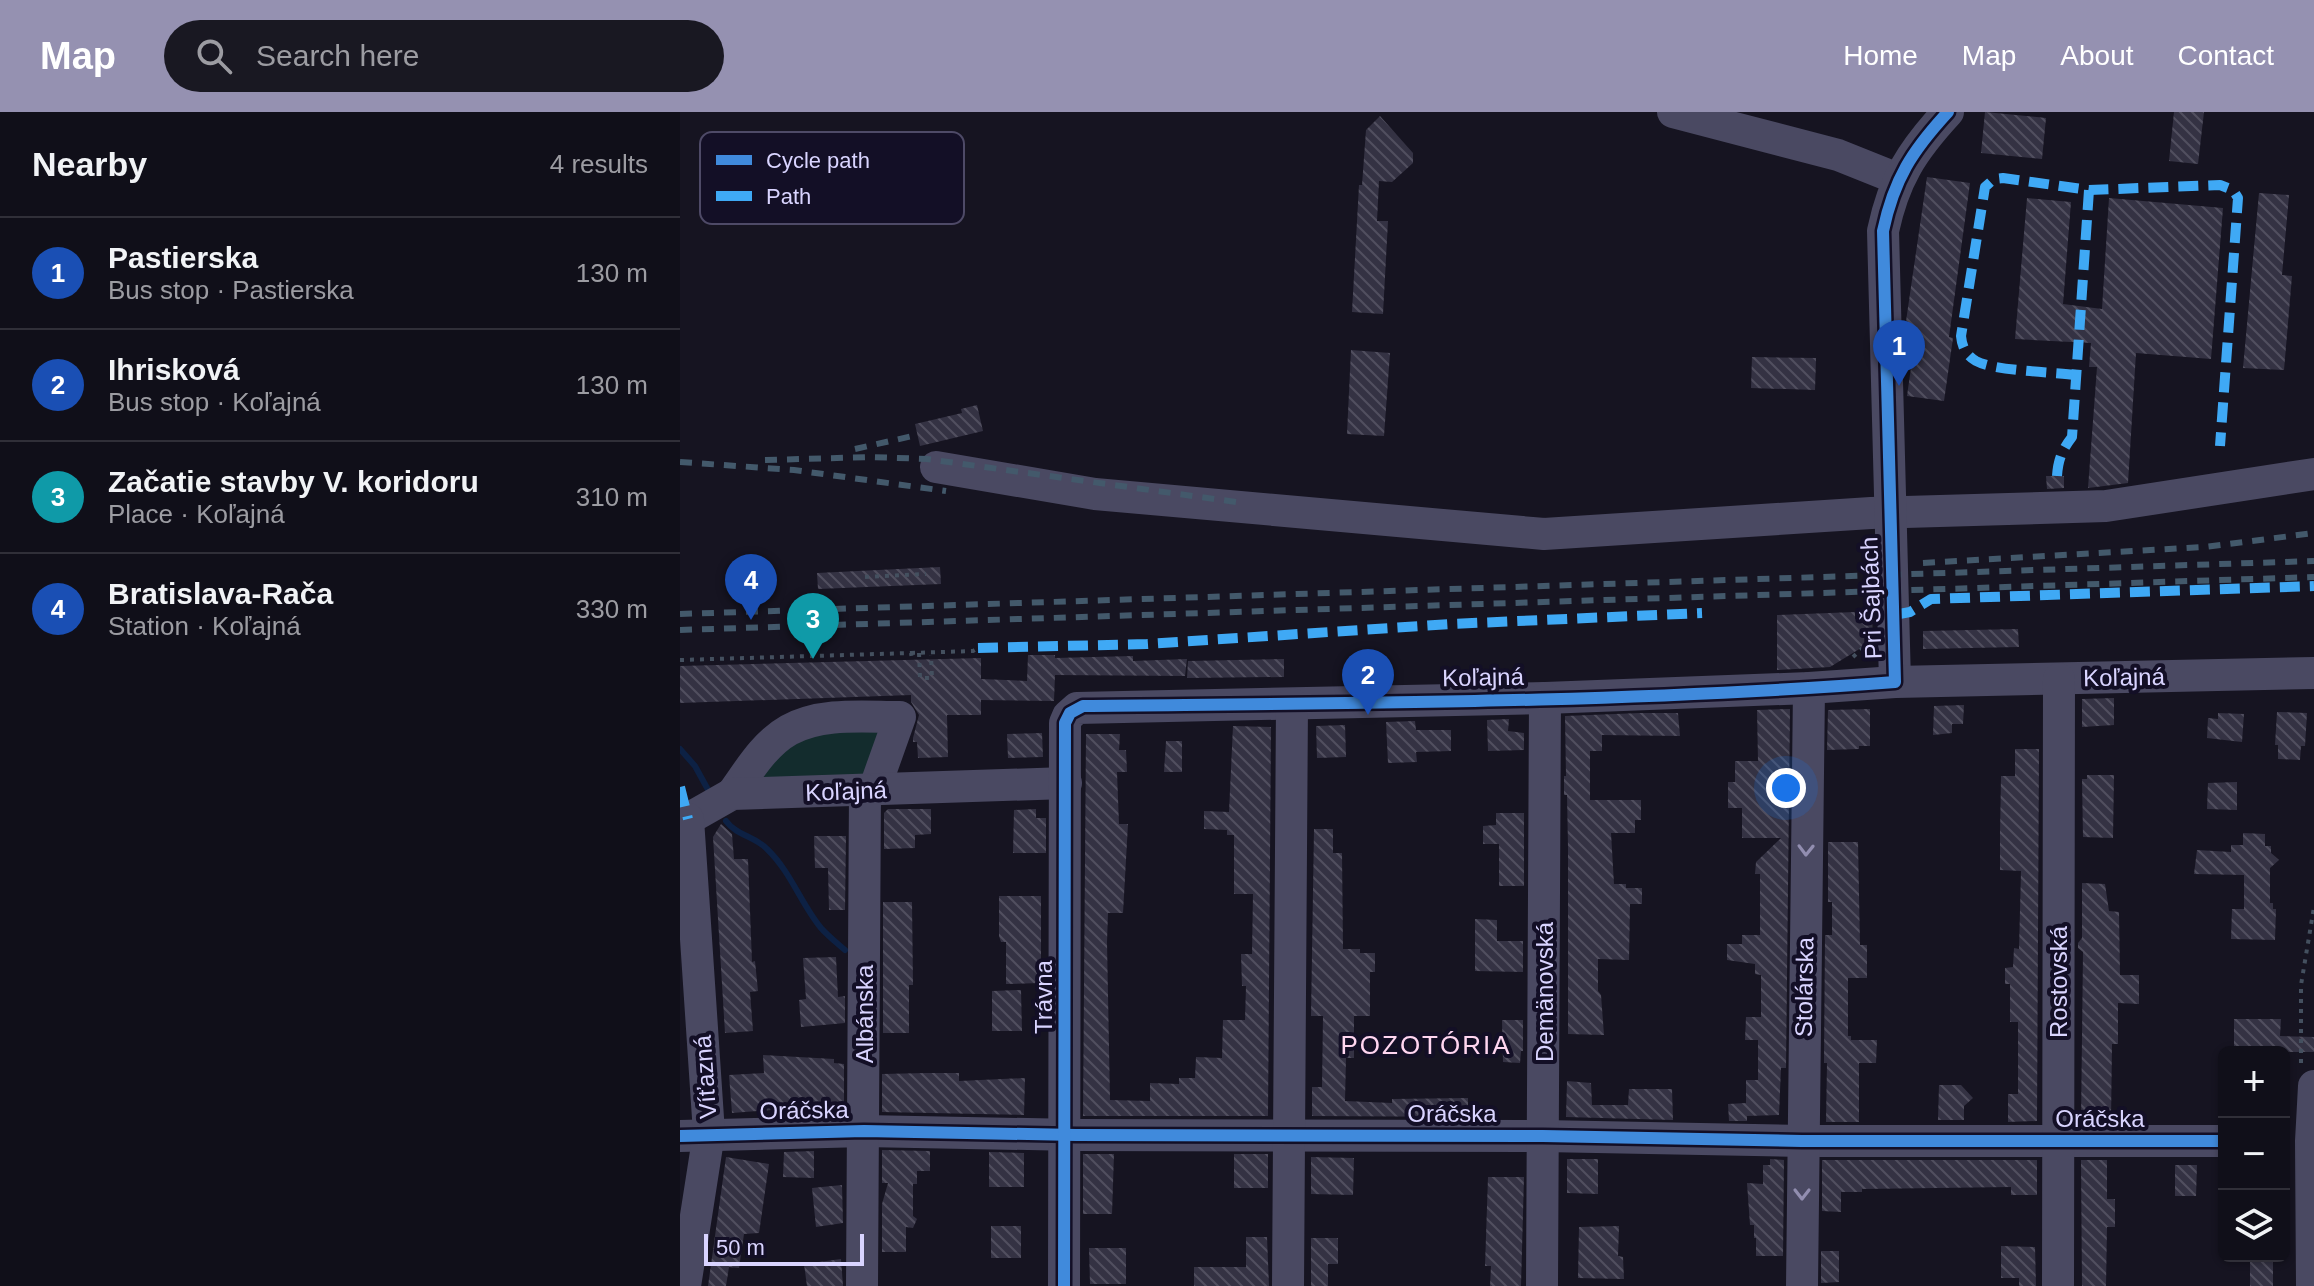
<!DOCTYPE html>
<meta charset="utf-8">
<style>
:root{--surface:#100f19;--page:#191822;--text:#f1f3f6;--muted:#9c9ca2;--line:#302f38;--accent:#9591b1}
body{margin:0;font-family:Arial,sans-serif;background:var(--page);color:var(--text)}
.controls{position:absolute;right:24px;bottom:24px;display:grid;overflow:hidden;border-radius:12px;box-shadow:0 2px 6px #0004}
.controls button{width:72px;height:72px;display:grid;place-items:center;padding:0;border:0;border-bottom:2px solid var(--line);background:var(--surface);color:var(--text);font:40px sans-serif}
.scale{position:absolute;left:24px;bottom:20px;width:160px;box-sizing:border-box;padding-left:8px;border:4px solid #d9d4ff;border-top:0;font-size:22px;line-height:28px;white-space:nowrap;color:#d9d4ff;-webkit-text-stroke:6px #130f26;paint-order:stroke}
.you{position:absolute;left:1106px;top:676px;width:28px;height:28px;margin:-20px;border:6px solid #fff;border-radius:50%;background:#1a73e8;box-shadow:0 0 0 12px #1a73e833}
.badge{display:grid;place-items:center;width:52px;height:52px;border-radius:50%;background:var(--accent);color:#fff;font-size:26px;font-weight:700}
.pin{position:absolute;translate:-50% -66px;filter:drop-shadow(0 2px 4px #0008)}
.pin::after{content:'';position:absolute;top:42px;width:28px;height:24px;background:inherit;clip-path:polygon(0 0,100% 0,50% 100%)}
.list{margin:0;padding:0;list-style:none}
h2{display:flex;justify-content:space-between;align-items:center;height:104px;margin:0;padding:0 32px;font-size:34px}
h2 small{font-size:26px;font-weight:400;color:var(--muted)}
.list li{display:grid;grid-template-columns:52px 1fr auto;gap:24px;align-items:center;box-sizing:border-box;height:112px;padding:0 32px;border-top:2px solid var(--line)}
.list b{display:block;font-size:30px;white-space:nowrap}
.list p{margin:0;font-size:26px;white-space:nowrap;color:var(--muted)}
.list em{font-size:26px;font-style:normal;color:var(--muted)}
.icon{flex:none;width:44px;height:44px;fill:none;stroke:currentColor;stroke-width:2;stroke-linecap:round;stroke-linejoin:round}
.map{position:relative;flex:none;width:1634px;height:1174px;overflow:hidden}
header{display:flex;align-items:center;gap:48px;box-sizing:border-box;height:112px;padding:0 40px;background:var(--accent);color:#fff}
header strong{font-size:38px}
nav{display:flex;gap:44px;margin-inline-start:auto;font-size:28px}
.search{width:560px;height:72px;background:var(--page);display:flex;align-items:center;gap:20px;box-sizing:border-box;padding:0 28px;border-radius:44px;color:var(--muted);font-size:30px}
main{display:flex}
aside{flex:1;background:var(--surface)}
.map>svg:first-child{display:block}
</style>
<header>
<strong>Map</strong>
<div class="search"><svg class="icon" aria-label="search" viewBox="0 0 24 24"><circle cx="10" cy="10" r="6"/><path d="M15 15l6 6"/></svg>Search here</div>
<nav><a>Home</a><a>Map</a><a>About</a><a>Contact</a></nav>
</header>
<main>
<aside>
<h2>Nearby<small>4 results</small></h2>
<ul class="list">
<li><span class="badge" style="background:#1a4fb4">1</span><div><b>Pastierska</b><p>Bus stop · Pastierska</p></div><em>130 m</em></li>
<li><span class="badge" style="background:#1a4fb4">2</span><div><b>Ihrisková</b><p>Bus stop · Koľajná</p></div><em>130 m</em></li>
<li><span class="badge" style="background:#0f9aa8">3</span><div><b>Začatie stavby V. koridoru</b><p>Place · Koľajná</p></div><em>310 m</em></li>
<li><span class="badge" style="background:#1a4fb4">4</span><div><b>Bratislava-Rača</b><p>Station · Koľajná</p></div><em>330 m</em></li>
</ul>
</aside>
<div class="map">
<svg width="1634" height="1174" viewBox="0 0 1634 1174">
<defs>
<pattern id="building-back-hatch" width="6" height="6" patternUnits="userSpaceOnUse" patternTransform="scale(2)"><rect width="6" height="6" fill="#343243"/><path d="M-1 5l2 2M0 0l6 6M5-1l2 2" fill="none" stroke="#514f5f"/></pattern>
</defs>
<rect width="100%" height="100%" fill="#161421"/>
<polygon fill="#132c2d" points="140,617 199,620 189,658 178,666 83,669 90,637"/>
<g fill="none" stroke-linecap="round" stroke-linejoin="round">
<g stroke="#0d2144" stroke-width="6">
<polyline points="0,637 15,654 32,685"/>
<path d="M46,709C57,724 75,724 87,737C111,760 121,792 141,816C148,824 157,831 165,838"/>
</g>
</g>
<g fill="url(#building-back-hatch)">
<polygon points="1305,0 1366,6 1362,47 1301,41"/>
<polygon points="1494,0 1524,0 1518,52 1489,49"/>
<polygon points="700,4 733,41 733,51 712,70 699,69 697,109 708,109 703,202 672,200 679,73 682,73 686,18"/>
<polygon points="1247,65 1290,71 1269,225 1273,226 1264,289 1227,284 1236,220 1225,218 1225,216"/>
<polygon points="1579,81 1609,83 1602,163 1612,164 1604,258 1563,256"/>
<polygon points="1347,86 1391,90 1383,192 1422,197 1429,86 1543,96 1531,247 1456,241 1448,371 1408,376 1417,255 1409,255 1411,231 1335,227"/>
<polygon points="671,238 710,241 704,324 667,322"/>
<polygon points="1072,245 1136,246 1135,278 1071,276"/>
<polygon points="297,293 303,319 240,334 235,312 282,301 281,297"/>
<polygon points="1366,364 1384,364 1384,376 1367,377"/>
<polygon points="260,455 261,472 138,477 137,461"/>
<polygon points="1175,500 1175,507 1192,506 1193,523 1181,536 1150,555 1097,558 1097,503"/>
<polygon points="1338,517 1339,535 1243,537 1243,519"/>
<polygon points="348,543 375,543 375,546 453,544 453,549 507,547 505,564 375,563 374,589 301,588 301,603 267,603 268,645 238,646 237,630 233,630 233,626 239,603 231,590 231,583 0,591 0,554 301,546 301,567 347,569"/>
<polygon points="604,547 604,565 507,566 508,549"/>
<polygon points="1434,586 1434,613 1402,615 1402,587"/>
<polygon points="1284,593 1283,612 1272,612 1272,621 1253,623 1254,594"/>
<polygon points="1110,597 1106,956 1101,956 1099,1003 1067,1004 1067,1009 1049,1009 1048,992 1066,991 1066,968 1078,968 1078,928 1065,928 1066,905 1081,905 1081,863 1075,862 1075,852 1047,848 1047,832 1062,832 1062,823 1080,823 1080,762 1075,762 1076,750 1101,726 1062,726 1062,696 1048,696 1048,670 1055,670 1055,649 1078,649 1077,598"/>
<polygon points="1190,597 1190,634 1179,634 1179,637 1147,638 1148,598"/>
<polygon points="1597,600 1627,601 1625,634 1621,634 1620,648 1598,647 1598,633 1595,633"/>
<polygon points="960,601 998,601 1000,624 922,623 922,639 910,639 910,688 961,688 961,708 955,708 955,721 931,721 934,772 946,772 946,776 962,776 962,792 950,792 949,848 918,847 918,879 921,883 924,923 888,922 888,735 887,683 884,683 884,664 886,664 885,604"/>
<polygon points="1538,601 1564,602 1562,630 1527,626 1528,606 1538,607"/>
<polygon points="829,607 828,619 844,621 844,638 808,639 807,608"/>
<polygon points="735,609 736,618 771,618 771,639 736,640 737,650 708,651 706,610"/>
<polygon points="665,613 666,645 637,646 636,614"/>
<polygon points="553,614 591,615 588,1004 403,1004 406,622 440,622 439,638 446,638 447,660 437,660 439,712 448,712 443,801 428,801 427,830 430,988 470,989 470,971 499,972 499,966 515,966 516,945 542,946 543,908 565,908 566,874 562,874 561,842 572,842 573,782 554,782 554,723 547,723 547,718 524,717 524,699 549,700"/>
<polygon points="362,621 363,645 328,646 327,622"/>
<polygon points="486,629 502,629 502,660 484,660"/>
<polygon points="1335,637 1359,637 1357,1009 1328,1010 1328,982 1338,982 1338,910 1330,910 1330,872 1325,872 1325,856 1333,855 1334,836 1339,837 1341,759 1320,758 1320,721 1321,664 1335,664"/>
<polygon points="1407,663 1434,663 1433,726 1403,725 1402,667 1407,667"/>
<polygon points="1557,670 1557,698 1527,697 1528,671"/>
<polygon points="208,697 251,697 251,722 235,723 235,736 204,737 204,701"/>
<polygon points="356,697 356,706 366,706 366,741 333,741 334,698"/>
<polygon points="816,701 844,701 844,774 819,774 819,732 803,732 803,714 816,713"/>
<polygon points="41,712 52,722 54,747 68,747 72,850 75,849 78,879 70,880 73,919 45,921 33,725"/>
<polygon points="634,717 653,717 653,741 662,741 663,837 680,837 680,841 695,841 695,860 690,860 690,904 674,904 674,946 666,946 665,989 712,991 712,987 788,986 788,995 802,995 802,1005 632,1004 632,975 642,975 643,904 631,904"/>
<polygon points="1563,721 1585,722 1585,734 1591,734 1591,741 1599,748 1590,756 1590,791 1593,791 1593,797 1596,797 1595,828 1551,827 1552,797 1564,797 1564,763 1514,762 1517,738 1551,740 1551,733 1563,733"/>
<polygon points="134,724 166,724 165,798 149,798 148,756 135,756"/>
<polygon points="1148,730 1178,730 1180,833 1187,833 1187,866 1168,866 1168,924 1171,924 1171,928 1197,928 1196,951 1179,951 1179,1010 1146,1010 1147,951 1144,951 1145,823 1152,823 1152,790 1148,790"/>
<polygon points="1402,771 1425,772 1429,799 1439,800 1440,863 1459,863 1459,892 1438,891 1438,932 1432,932 1431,1010 1401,1010 1403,840 1398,836 1398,831 1402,826"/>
<polygon points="319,784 361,784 361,871 326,872 326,830 321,830 319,824"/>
<polygon points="203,790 232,790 233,873 229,873 229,921 203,921"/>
<polygon points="795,807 817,808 817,829 843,829 843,860 795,859"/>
<polygon points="156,845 158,885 165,884 165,911 121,915 119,888 126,887 123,846"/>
<polygon points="341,878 342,919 312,919 312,879"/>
<polygon points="1554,907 1601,907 1600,924 1634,925 1634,940 1554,940"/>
<polygon points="822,908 843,908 843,939 841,939 840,951 823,950"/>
<polygon points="83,943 154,947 154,951 164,952 164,1001 92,1002 92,998 52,1001 49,963 84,961"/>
<polygon points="246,961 279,961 279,969 345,966 344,1003 202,1000 202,962"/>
<polygon points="887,969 911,971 912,993 948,993 949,977 992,977 993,1008 886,1005"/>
<polygon points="1259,973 1281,973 1293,986 1284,994 1284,1008 1258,1008"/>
<polygon points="202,1038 250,1039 250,1059 237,1059 237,1072 233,1072 233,1104 237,1107 233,1116 226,1115 226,1140 202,1140 202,1092 208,1071 202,1071"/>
<polygon points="134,1039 134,1066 103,1065 104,1040"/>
<polygon points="309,1040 344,1041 344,1075 309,1075"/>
<polygon points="403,1042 434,1042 432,1102 403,1102"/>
<rect x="554" y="1042" width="34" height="34"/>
<polygon points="46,1045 89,1052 79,1121 64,1122 59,1156 49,1155 46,1174 28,1174"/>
<polygon points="631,1045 674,1046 673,1083 631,1082"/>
<polygon points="887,1047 918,1047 918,1082 887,1081"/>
<polygon points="1090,1047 1104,1048 1103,1144 1076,1144 1076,1126 1074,1126 1074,1113 1070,1113 1067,1071 1083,1072 1083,1053 1090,1053"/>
<polygon points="1142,1048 1357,1048 1357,1083 1331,1083 1331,1075 1182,1077 1182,1080 1161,1080 1161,1100 1142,1099"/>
<polygon points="1401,1048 1427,1048 1427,1087 1435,1087 1435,1115 1427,1115 1426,1174 1402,1174"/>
<polygon points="1495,1053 1517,1053 1516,1084 1495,1084"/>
<polygon points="808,1065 844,1065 841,1174 810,1174 811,1154 805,1154"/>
<polygon points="162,1073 163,1111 136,1115 132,1076"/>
<rect x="311" y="1114" width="30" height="32"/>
<polygon points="939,1114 938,1144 943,1145 944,1167 898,1166 899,1115"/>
<polygon points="566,1125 587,1125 589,1174 514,1174 514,1155 566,1155"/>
<polygon points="631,1126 658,1126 658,1152 648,1152 648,1174 631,1174"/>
<polygon points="1321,1134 1355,1135 1356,1174 1339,1174 1339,1166 1321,1166"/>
<polygon points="409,1136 446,1136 446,1172 410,1172"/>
<polygon points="1141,1139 1159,1139 1159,1170 1141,1171"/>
<polygon points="161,1147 163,1174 127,1174 124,1152"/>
<rect x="1570" y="1150" width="23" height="24"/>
</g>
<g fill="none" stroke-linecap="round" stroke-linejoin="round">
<g stroke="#44505f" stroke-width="4" stroke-dasharray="4 6" stroke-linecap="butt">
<polyline points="185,465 246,462"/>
<polyline points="231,541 293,539 298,536"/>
<polyline points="239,541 240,566 252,566 251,543"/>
<polyline points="1173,545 1187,532"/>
<polyline points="0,548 231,541 232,547"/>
<polyline points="1621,951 1621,873 1634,795"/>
</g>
<g stroke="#4a4962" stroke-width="32">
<polyline points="993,0 1158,43 1218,67"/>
<polyline points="256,355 415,382 864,422 1191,401 1426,394 1634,362"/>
<path d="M1215,570L1203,119C1214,67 1232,39 1268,0"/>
<path d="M52,682C68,660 84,632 109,618C142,600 184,605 220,605L194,678"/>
<polyline points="0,707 8,707 52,682 386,671"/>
<polyline points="0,1024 184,1019 396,1023 863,1024 1122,1029 1544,1029"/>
<polyline points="5,1174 29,1021 8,707"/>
<polyline points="182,1174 185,678"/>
<polyline points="384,1174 385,611 388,604 397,596 865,586 1129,576 1215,570 1634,561"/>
<polyline points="608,1174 612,592"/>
<polyline points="862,1174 865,586"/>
<polyline points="1122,1174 1129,576"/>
<polyline points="1378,1174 1379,567"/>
<polyline points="1632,1174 1631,1029 1634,974"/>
</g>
<g stroke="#43596b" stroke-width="6" stroke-dasharray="12 10" stroke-linecap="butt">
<polyline points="175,337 237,323"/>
<polyline points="85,348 191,345 247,347 556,390"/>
<polyline points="0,350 114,358 266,379"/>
<polyline points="1243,451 1525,435 1634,421"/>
<polyline points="0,502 1634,449"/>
<polyline points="0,518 1634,465"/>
</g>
<g stroke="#3fa9f5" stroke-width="10" stroke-dasharray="20 10" stroke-linecap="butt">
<path d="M1396,263C1373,260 1314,259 1296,249C1286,243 1282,235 1281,224L1305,75L1314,67L1323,66L1409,78L1540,73L1553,78L1558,86L1540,334"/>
<path d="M1377,364C1378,348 1382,338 1392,325L1409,78"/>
<polyline points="1214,503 1230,500 1251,487 1634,474"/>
<polyline points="298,536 467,532 771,512 1022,501"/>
<polyline points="0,675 8,707"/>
</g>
<g stroke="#130f26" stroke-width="17">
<g id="cycleway">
<polyline points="0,1024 184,1019 396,1023 863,1024 1122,1029 1544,1029"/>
<path d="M384,1174L385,611L390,601L403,594C673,591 945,591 1215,570L1203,119C1214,67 1232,39 1268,0"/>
</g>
</g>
<use href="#cycleway" stroke="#408adc" stroke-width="12"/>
</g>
<defs><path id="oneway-chevron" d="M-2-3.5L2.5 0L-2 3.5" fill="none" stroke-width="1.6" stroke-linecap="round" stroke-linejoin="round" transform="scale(2)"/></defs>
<g stroke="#928eb0">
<use href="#oneway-chevron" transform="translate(1126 738) rotate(91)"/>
<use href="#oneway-chevron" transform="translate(1122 1082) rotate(90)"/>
</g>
<g text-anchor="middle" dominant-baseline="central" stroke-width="8" stroke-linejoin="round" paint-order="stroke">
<g font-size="24" fill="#d9d4ff" stroke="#130f26">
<text transform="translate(1191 486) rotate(-92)">Pri Šajbách</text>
<text transform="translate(803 565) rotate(-1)">Koľajná</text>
<text transform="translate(1444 565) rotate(-1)">Koľajná</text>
<text transform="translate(166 679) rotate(-2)">Koľajná</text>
<text transform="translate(1378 870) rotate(-90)">Rostovská</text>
<text transform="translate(1124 875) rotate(-89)">Stolárska</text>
<text transform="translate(864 880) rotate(-90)">Demänovská</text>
<text transform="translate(363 885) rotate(-90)">Trávna</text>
<text transform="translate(184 902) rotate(-90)">Albánska</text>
<text transform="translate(25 965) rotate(-94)">Víťazná</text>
<text transform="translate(124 998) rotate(-1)">Oráčska</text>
<text x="772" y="1001">Oráčska</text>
<text x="1420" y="1006">Oráčska</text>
</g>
<g font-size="26" letter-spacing="2" fill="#ffd6f0" stroke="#130f26">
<text x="746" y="933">POZOTÓRIA</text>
</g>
</g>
<rect x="20" y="20" width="264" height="92" rx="12" fill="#130f26" stroke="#4e4a67" stroke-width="2"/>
<rect x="36" y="43" width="36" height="10" fill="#408adc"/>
<rect x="36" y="79" width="36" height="10" fill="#3fa9f5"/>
<g font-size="22" fill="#d9d4ff">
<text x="86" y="56">Cycle path</text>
<text x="86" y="92">Path</text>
</g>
</svg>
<div class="controls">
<button>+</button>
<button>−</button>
<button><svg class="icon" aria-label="layers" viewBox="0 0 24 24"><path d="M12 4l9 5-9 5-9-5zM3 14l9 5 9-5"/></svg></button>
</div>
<div class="scale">50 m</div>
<div class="you"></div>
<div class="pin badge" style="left:1219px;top:274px;background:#1a4fb4">1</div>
<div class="pin badge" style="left:688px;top:603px;background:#1a4fb4">2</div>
<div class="pin badge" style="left:133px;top:547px;background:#0f9aa8">3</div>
<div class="pin badge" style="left:71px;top:508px;background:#1a4fb4">4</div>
</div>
</main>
